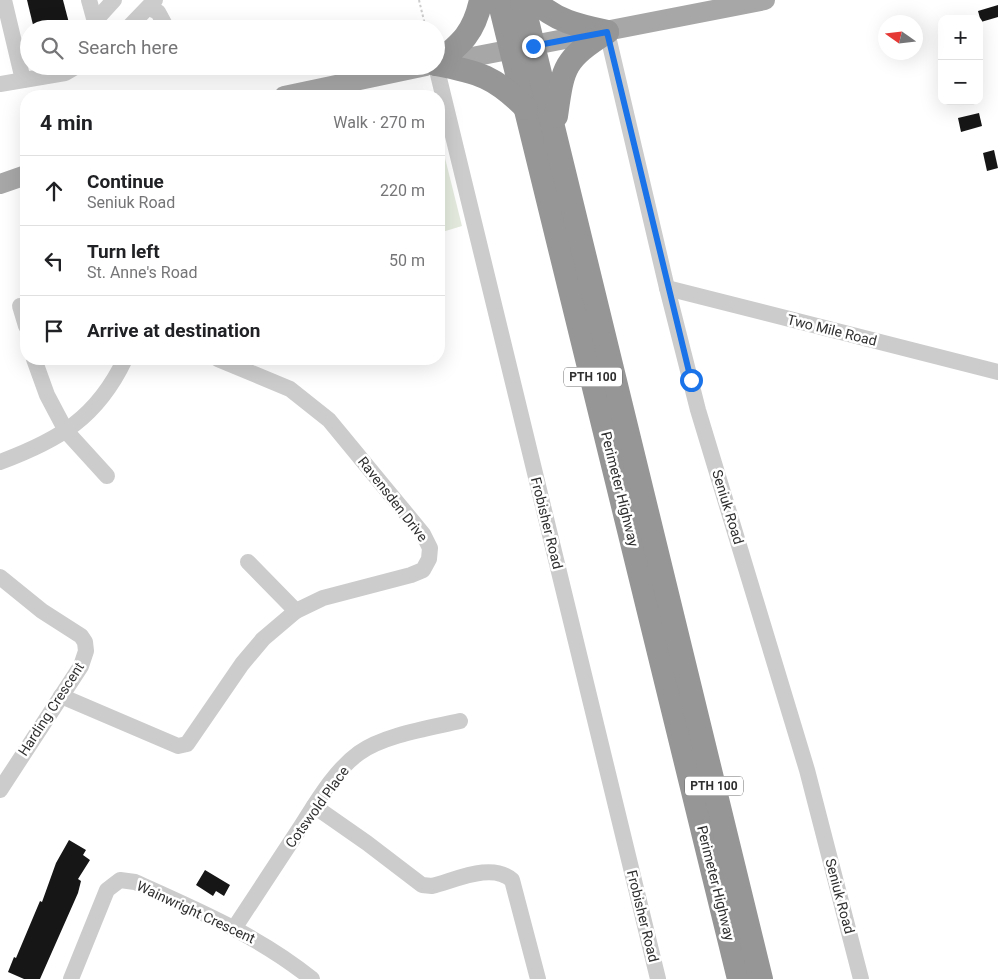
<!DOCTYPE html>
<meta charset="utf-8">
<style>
:root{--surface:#fff;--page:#f2f2f2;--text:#202124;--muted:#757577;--line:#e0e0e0}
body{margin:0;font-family:Roboto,sans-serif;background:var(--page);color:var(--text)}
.controls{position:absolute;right:15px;top:15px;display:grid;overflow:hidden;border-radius:10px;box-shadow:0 5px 20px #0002}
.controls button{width:45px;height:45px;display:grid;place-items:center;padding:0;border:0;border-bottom:1px solid var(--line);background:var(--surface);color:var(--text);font:25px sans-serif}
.compass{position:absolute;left:878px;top:15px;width:45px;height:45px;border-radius:50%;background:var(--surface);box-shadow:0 5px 20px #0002;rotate:284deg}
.stop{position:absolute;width:15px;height:15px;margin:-11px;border:4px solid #1a73e8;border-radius:50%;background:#fff}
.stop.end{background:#1a73e8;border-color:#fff;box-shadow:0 1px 5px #0008}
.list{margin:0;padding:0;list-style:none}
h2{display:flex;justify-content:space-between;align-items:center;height:65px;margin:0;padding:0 20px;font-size:21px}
h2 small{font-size:16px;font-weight:400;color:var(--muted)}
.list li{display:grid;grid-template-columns:32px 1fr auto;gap:15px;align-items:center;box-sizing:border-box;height:70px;padding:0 20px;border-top:1px solid var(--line)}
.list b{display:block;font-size:19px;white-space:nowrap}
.list p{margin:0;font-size:16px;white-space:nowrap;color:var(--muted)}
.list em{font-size:16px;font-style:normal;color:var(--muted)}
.icon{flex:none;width:28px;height:28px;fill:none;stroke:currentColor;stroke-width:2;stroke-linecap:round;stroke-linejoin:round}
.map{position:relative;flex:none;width:998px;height:979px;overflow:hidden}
.search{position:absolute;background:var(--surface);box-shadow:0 5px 20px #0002;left:20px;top:20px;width:425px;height:55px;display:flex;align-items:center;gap:12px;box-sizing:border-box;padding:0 18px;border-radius:28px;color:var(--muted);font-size:19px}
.panel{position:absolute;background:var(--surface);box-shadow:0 5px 20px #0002;left:20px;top:90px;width:425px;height:275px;border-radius:20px}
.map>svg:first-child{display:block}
</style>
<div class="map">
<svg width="998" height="979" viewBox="0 0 998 979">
<rect width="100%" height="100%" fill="#fff"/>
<polygon fill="#e4ebde" points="439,134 462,226 439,233"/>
<g fill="#161616">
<polygon points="27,0 63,0 70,27 34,29"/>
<polygon points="998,5 998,17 981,22 978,11"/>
<polygon points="979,113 982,126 961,132 958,118"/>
<polygon points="994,150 998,168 987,171 983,153"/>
<polygon points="69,840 86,850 83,855 90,860 78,879 81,881 78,893 40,979 24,979 8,972 14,957 16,958 40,901 42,902 56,863"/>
<polygon points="205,870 230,885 224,896 216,891 213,896 196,885"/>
</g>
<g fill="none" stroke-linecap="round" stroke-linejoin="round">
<polyline stroke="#ccc" stroke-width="2" stroke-dasharray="2.5 2.5" stroke-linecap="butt" points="419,0 426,29"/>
<g stroke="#ccc" stroke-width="16">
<polyline points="4,0 23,80"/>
<polyline points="89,0 97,29"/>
<polyline points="149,8 158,12 165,25 164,29"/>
<polyline points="95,21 114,0"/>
<polyline points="127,29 155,0"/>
<polyline points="607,32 667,288 698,410 807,770 861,979"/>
<polyline points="436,66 658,979"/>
<polyline points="0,84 65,73 77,66"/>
<polyline points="667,288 998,372"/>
<polyline points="20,306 26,326"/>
<polyline points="34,359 47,395 66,431 107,476"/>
<path d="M0,462C59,440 97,418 125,359"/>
<polyline points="248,562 296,611"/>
<polyline points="0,577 42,611 81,636 85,642 86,651 81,666 0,790"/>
<polyline points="61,696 178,746 187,744 242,664 263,639 296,611 323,598 411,575 423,570 429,559 430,548 423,534 329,420 290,389 218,359"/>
<path d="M314,806L367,843L422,885L432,886C456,880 492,862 512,880L538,979"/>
<path d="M235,927C257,894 278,861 300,828C316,803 334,771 359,753C384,735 430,728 460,721"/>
<path d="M71,979L107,890L120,880L135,882C197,910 259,936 312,979"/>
</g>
<g stroke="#a7a7a7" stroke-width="20">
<polyline points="441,63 765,0"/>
<polyline points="284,96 426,66"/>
<polyline points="0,184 26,175"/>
</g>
<g stroke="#969696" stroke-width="24">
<polyline points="499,0 739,979"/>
<polyline points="522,0 761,979"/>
<path d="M534,0C555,21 579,26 607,32"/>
<path d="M436,64C479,72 495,77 526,108"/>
<path d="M436,64C462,43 474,33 481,0"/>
<path d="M556,116C563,67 563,60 607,32"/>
</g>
</g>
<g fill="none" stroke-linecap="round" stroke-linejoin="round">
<polyline stroke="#1a73e8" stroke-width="6" points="533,46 607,32 691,380"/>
</g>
<g text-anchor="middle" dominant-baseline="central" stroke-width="5" stroke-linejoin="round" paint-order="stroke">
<g fill="#fff" stroke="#6d6d6d" stroke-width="1">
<rect x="564" y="367.5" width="58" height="19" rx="4"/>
<rect x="685" y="776.5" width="58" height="19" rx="4"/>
</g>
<g font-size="12" font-weight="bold" fill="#2f2f2f">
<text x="593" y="377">PTH 100</text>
<text x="714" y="786">PTH 100</text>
</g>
<g font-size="14" fill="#2f2f2f" stroke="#fff">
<text transform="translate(832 330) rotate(14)">Two Mile Road</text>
<text transform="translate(620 489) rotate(76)">Perimeter Highway</text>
<text transform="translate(393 499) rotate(52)">Ravensden Drive</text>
<text transform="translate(728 507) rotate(73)">Seniuk Road</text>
<text transform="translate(547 523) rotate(76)">Frobisher Road</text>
<text transform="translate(51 709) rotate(-57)">Harding Crescent</text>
<text transform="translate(317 807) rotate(-54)">Cotswold Place</text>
<text transform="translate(716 883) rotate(76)">Perimeter Highway</text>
<text transform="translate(840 896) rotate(75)">Seniuk Road</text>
<text transform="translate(196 912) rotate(25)">Wainwright Crescent</text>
<text transform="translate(643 916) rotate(76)">Frobisher Road</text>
</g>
</g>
</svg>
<div class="controls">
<button>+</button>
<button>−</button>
</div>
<svg class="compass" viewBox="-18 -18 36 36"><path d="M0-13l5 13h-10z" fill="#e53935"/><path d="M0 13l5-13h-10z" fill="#757577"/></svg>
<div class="stop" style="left:691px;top:380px"></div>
<div class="stop end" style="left:533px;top:46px"></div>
<div class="search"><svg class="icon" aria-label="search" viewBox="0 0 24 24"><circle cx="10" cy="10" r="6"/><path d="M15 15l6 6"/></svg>Search here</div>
<section class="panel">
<h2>4 min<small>Walk · 270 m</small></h2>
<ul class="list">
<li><svg class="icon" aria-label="ahead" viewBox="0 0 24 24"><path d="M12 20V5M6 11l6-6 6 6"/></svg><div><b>Continue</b><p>Seniuk Road</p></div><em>220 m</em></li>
<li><svg class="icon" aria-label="left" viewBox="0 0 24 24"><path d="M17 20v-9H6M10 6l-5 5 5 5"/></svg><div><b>Turn left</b><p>St. Anne's Road</p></div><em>50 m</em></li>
<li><svg class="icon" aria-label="arrive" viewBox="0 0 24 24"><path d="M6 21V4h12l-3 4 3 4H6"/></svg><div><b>Arrive at destination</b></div></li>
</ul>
</section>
</div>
